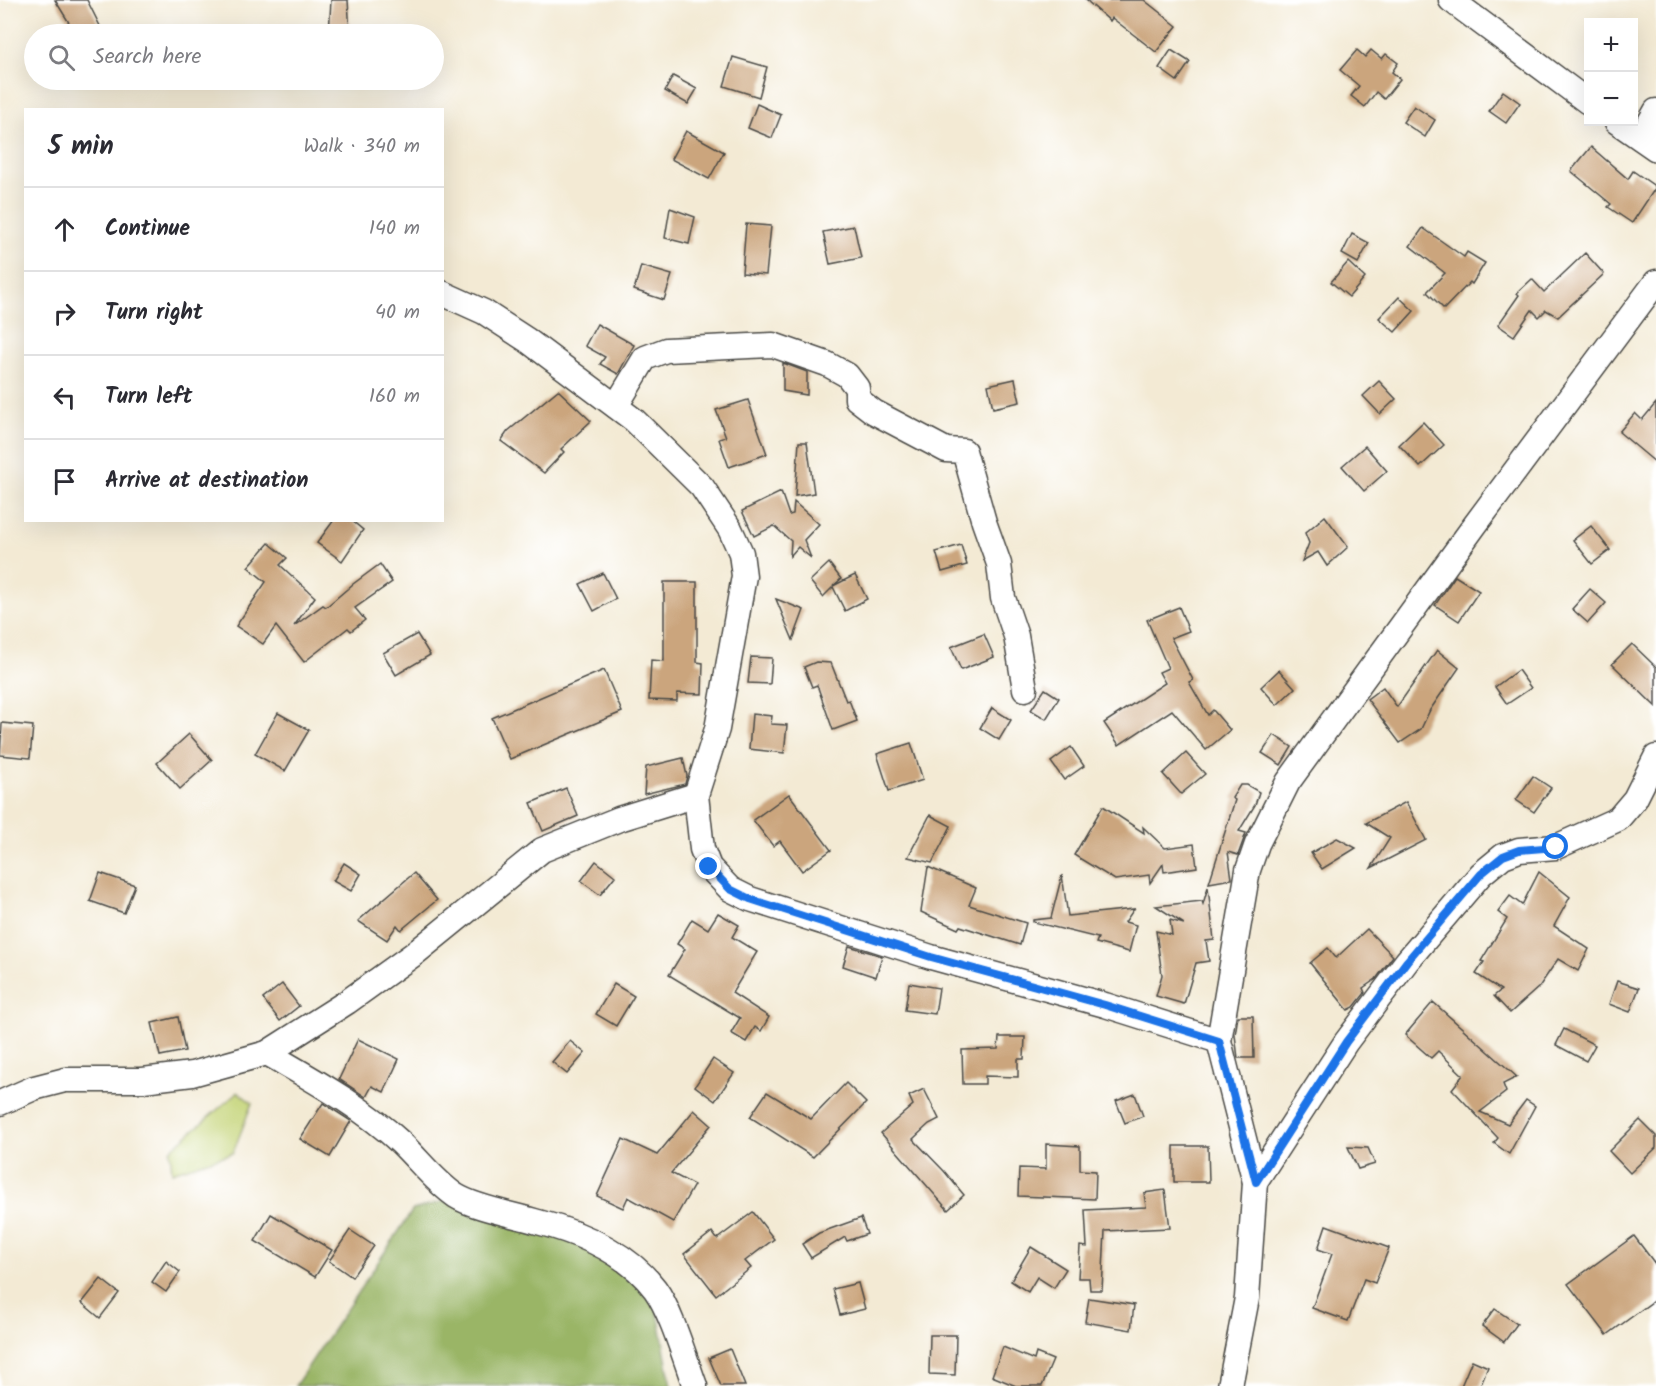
<!DOCTYPE html>
<meta charset="utf-8">
<style>
:root{--surface:#fff;--page:#f2f2f3;--text:#2b2b33;--muted:#7c7c81;--line:#e1e1e2}
body{margin:0;font-family:Kalam,sans-serif;background:var(--page);color:var(--text)}
.controls{position:absolute;right:18px;top:18px;display:grid;overflow:hidden;border-radius:0px;box-shadow:0 6px 24px #0002}
.controls button{width:54px;height:54px;display:grid;place-items:center;padding:0;border:0;border-bottom:2px solid var(--line);background:var(--surface);color:var(--text);font:30px sans-serif}
.stop{position:absolute;width:18px;height:18px;margin:-14px;border:4px solid #1a73e8;border-radius:50%;background:#fff}
.stop.end{background:#1a73e8;border-color:#fff;box-shadow:0 2px 6px #0008}
.list{margin:0;padding:0;list-style:none}
h2{display:flex;justify-content:space-between;align-items:center;height:78px;margin:0;padding:0 24px;font-size:26px}
h2 small{font-size:20px;font-weight:400;color:var(--muted)}
.list li{display:grid;grid-template-columns:39px 1fr auto;gap:18px;align-items:center;box-sizing:border-box;height:84px;padding:0 24px;border-top:2px solid var(--line)}
.list b{display:block;font-size:22px;white-space:nowrap}
.list em{font-size:20px;font-style:normal;color:var(--muted)}
.icon{flex:none;width:33px;height:33px;fill:none;stroke:currentColor;stroke-width:2;stroke-linecap:round;stroke-linejoin:round}
.map{position:relative;flex:none;width:1656px;height:1386px;overflow:hidden}
.search{position:absolute;background:var(--surface);box-shadow:0 6px 24px #0002;left:24px;top:24px;width:420px;height:66px;display:flex;align-items:center;gap:15px;box-sizing:border-box;padding:0 21px;border-radius:33px;color:var(--muted);font-size:22px}
.panel{position:absolute;background:var(--surface);box-shadow:0 6px 24px #0002;left:24px;top:108px;width:420px;height:414px;border-radius:0px}
.map>svg:first-child{display:block}
</style>
<div class="map">
<svg width="1656" height="1386" viewBox="0 0 1656 1386">
<rect width="100%" height="100%" fill="#fff"/>
<filter id="ink" filterUnits="userSpaceOnUse"><feTurbulence type="fractalNoise" baseFrequency=".0167" numOctaves="2"/><feDisplacementMap in="SourceGraphic" scale="12" xChannelSelector="R" yChannelSelector="G"/><feConvolveMatrix kernelMatrix="1 2 1 2 8 2 1 2 1" color-interpolation-filters="sRGB"/></filter>
<filter id="wash" filterUnits="userSpaceOnUse"><feTurbulence type="fractalNoise" baseFrequency=".008" numOctaves="4" result="noise"/><feDisplacementMap in="SourceGraphic" scale="24" xChannelSelector="R" yChannelSelector="G"/><feGaussianBlur stdDeviation="1.35" result="paint"/><feColorMatrix in="noise" values="0 0 0 0 0 0 0 0 0 0 0 0 0 0 0 0 0 1.4 0 .05"/><feComposite in="paint" operator="in"/></filter>
<g filter="url(#wash)">
<rect width="100%" height="100%" fill="#f3ead4"/>
<polygon fill="#c3d375" stroke="#777f50" stroke-width="1.5" points="238,1092 252,1103 233,1153 172,1172 170,1150"/>
<polygon fill="#9ab566" stroke="#627048" stroke-width="1.5" points="448,1200 575,1236 654,1290 671,1386 295,1386 413,1210"/>
<g id="blocks">
<g fill="#cba57d">
<polygon points="55,0 87,0 104,34 76,34"/>
<polygon points="331,0 348,0 350,34 329,34"/>
<polygon points="1086,0 1144,0 1177,26 1156,52 1112,18 1110,21"/>
<polygon points="1171,50 1190,62 1177,81 1159,68"/>
<polygon points="1357,50 1365,57 1371,50 1382,59 1386,54 1398,63 1392,72 1400,79 1384,99 1376,92 1365,107 1351,96 1359,86 1340,70"/>
<polygon points="733,57 767,67 759,97 724,86"/>
<polygon points="673,76 697,89 688,104 665,91"/>
<polygon points="1503,91 1520,103 1506,123 1489,111"/>
<polygon points="757,104 781,115 772,138 748,128"/>
<polygon points="1414,106 1435,120 1425,137 1403,122"/>
<polygon points="686,131 724,152 709,179 671,159"/>
<polygon points="1591,147 1628,179 1633,171 1656,187 1632,223 1608,207 1611,204 1571,171"/>
<polygon points="670,208 695,217 689,244 665,238"/>
<polygon points="746,224 771,226 766,275 742,273"/>
<polygon points="854,226 861,258 830,264 823,232"/>
<polygon points="1423,228 1464,257 1467,252 1485,263 1472,284 1470,282 1444,309 1427,292 1445,273 1410,246"/>
<polygon points="1352,234 1369,243 1358,263 1342,254"/>
<polygon points="1585,253 1604,274 1558,317 1546,310 1539,317 1532,310 1514,336 1498,325 1519,295 1517,293 1532,279 1544,292"/>
<polygon points="1348,262 1365,278 1349,297 1331,282"/>
<polygon points="641,266 672,275 664,300 634,290"/>
<polygon points="1399,297 1414,311 1395,332 1379,318"/>
<polygon points="597,324 634,345 618,374 600,364 605,357 585,346"/>
<polygon points="783,363 807,372 807,395 783,391"/>
<polygon points="1015,379 1020,402 993,408 988,385"/>
<polygon points="1379,381 1396,399 1380,414 1363,396"/>
<polygon points="558,390 591,421 561,449 564,452 544,473 501,441 508,431"/>
<polygon points="748,400 767,454 729,467 719,439 726,437 716,410"/>
<polygon points="1656,403 1656,463 1619,432 1635,413 1642,420"/>
<polygon points="1423,422 1444,445 1420,467 1399,445"/>
<polygon points="799,442 807,442 814,493 795,496"/>
<polygon points="1365,446 1387,471 1364,491 1342,466"/>
<polygon points="781,492 789,515 793,514 794,502 819,524 804,540 811,558 798,547 790,556 791,541 774,526 754,536 742,511"/>
<polygon points="1325,516 1348,547 1327,566 1318,552 1302,561 1309,543 1305,533"/>
<polygon points="334,520 351,520 363,530 342,561 317,543"/>
<polygon points="1591,526 1610,550 1592,564 1573,540"/>
<polygon points="269,543 287,558 280,565 315,597 294,626 323,605 326,607 353,584 380,564 392,582 355,608 365,620 351,631 348,628 304,662 276,626 263,644 236,626 266,582 248,567"/>
<polygon points="961,545 967,565 942,572 936,552"/>
<polygon points="829,563 841,579 833,586 855,575 867,599 845,611 833,587 823,597 810,581"/>
<polygon points="603,573 616,599 594,611 580,584"/>
<polygon points="1455,576 1479,591 1459,621 1435,605"/>
<polygon points="664,582 697,582 697,662 703,663 702,694 677,693 677,701 649,700 651,660 664,661"/>
<polygon points="1590,589 1606,603 1588,623 1572,609"/>
<polygon points="776,599 804,610 793,640"/>
<polygon points="1179,607 1189,631 1171,638 1193,680 1189,682 1208,715 1213,710 1230,730 1206,750 1172,710 1119,745 1104,723 1165,683 1159,672 1168,668 1147,620"/>
<polygon points="417,634 430,655 396,675 383,653"/>
<polygon points="984,634 994,657 961,670 951,647"/>
<polygon points="1632,644 1656,667 1656,707 1612,664"/>
<polygon points="1437,650 1459,668 1430,710 1421,729 1400,743 1367,699 1383,687 1397,707"/>
<polygon points="751,657 772,658 770,684 748,683"/>
<polygon points="816,662 831,663 846,701 849,700 857,721 833,730 817,685 812,687 804,667"/>
<polygon points="604,670 622,712 510,759 492,718"/>
<polygon points="1279,670 1295,688 1277,705 1261,687"/>
<polygon points="1518,670 1531,688 1507,704 1495,687"/>
<polygon points="1045,689 1059,698 1046,719 1031,710"/>
<polygon points="992,708 1011,720 999,740 980,728"/>
<polygon points="278,713 309,730 285,771 255,754"/>
<polygon points="752,714 772,716 771,724 787,725 784,753 749,749"/>
<polygon points="2,723 33,726 30,758 0,755"/>
<polygon points="189,734 212,760 180,789 157,763"/>
<polygon points="1274,735 1292,747 1281,765 1262,753"/>
<polygon points="911,743 923,780 889,791 877,754"/>
<polygon points="1071,747 1084,766 1064,780 1051,762"/>
<polygon points="1186,753 1205,774 1181,794 1163,774"/>
<polygon points="683,758 687,776 685,784 644,794 646,767"/>
<polygon points="1533,776 1551,788 1534,812 1516,800"/>
<polygon points="1240,785 1247,785 1259,792 1255,805 1239,831 1246,833 1238,855 1228,852 1232,879 1209,883 1235,800 1232,798"/>
<polygon points="566,788 578,816 543,831 531,803"/>
<polygon points="789,794 831,850 802,871 780,841 773,846 753,820"/>
<polygon points="1406,802 1426,840 1371,868 1390,838 1366,823"/>
<polygon points="1103,806 1144,833 1143,827 1165,848 1194,844 1197,867 1164,872 1163,864 1150,883 1149,875 1115,880 1074,855"/>
<polygon points="930,815 951,826 932,863 908,857"/>
<polygon points="1337,838 1356,848 1322,869 1311,853"/>
<polygon points="596,861 615,876 600,895 581,881"/>
<polygon points="344,863 361,874 351,891 333,881"/>
<polygon points="928,867 976,888 969,905 1026,923 1020,945 960,926 958,929 921,912"/>
<polygon points="1539,872 1570,897 1554,926 1589,949 1578,971 1558,959 1539,987 1510,1013 1494,996 1501,990 1476,974 1484,962 1481,961 1507,919 1498,912 1510,896 1522,905"/>
<polygon points="100,873 135,885 124,913 90,901"/>
<polygon points="414,873 437,900 401,930 397,925 387,940 358,921"/>
<polygon points="1062,875 1068,916 1134,909 1125,922 1136,925 1129,952 1096,943 1098,938 1033,922 1033,920 1051,918"/>
<polygon points="1208,887 1214,940 1206,941 1209,961 1196,963 1184,1004 1156,996 1162,975 1156,931 1172,935 1170,920 1184,924 1156,906 1202,901 1203,904"/>
<polygon points="718,913 739,925 732,937 757,952 732,993 769,1017 761,1031 755,1027 746,1042 731,1033 740,1018 669,975 685,949 677,944 692,919 708,929"/>
<polygon points="1367,929 1393,956 1376,979 1363,988 1365,993 1354,1007 1348,1010 1310,963 1328,948 1336,958"/>
<polygon points="849,946 882,956 876,977 843,966"/>
<polygon points="1617,981 1639,988 1630,1012 1609,1004"/>
<polygon points="909,983 939,988 935,1014 905,1010"/>
<polygon points="282,984 299,1006 280,1021 263,999"/>
<polygon points="614,984 634,996 616,1026 596,1014"/>
<polygon points="1433,1002 1517,1077 1503,1084 1506,1092 1480,1112 1508,1124 1526,1100 1535,1106 1509,1154 1494,1143 1498,1138 1452,1089 1463,1075 1438,1051 1431,1058 1405,1035"/>
<polygon points="1238,1016 1253,1016 1254,1058 1238,1058 1235,1035"/>
<polygon points="178,1017 185,1051 160,1056 152,1023"/>
<polygon points="1564,1029 1595,1045 1586,1061 1556,1045"/>
<polygon points="999,1037 1025,1037 1024,1059 1018,1059 1018,1077 985,1076 985,1084 963,1084 962,1050 998,1049"/>
<polygon points="358,1039 399,1059 384,1092 372,1086 366,1097 339,1079"/>
<polygon points="570,1041 585,1053 567,1074 552,1062"/>
<polygon points="713,1059 734,1073 715,1101 695,1086"/>
<polygon points="846,1083 866,1103 813,1157 750,1117 767,1092 811,1119"/>
<polygon points="924,1089 939,1119 929,1124 913,1139 944,1171 964,1195 948,1210 881,1133 913,1105 909,1096"/>
<polygon points="1135,1094 1143,1116 1125,1123 1116,1101"/>
<polygon points="323,1103 351,1121 330,1157 300,1139"/>
<polygon points="694,1110 711,1125 671,1173 694,1185 673,1222 628,1197 623,1208 597,1196 623,1139 657,1155"/>
<polygon points="1640,1120 1656,1136 1656,1148 1630,1173 1609,1151"/>
<polygon points="1046,1144 1080,1146 1080,1170 1096,1171 1095,1199 1018,1196 1019,1168 1046,1169"/>
<polygon points="1174,1146 1208,1146 1209,1182 1174,1182"/>
<polygon points="1348,1147 1368,1148 1375,1164 1358,1169"/>
<polygon points="1165,1190 1170,1228 1105,1231 1102,1290 1090,1290 1089,1278 1078,1278 1080,1246 1087,1247 1085,1210 1146,1207 1144,1193"/>
<polygon points="753,1212 774,1239 745,1261 751,1268 716,1295 684,1254 712,1232 717,1239"/>
<polygon points="271,1214 332,1250 315,1277 255,1241"/>
<polygon points="861,1218 867,1234 847,1241 845,1237 811,1258 802,1244 819,1233"/>
<polygon points="1326,1225 1389,1248 1375,1283 1364,1279 1348,1321 1312,1308 1332,1254 1318,1249"/>
<polygon points="350,1230 374,1246 352,1277 329,1261"/>
<polygon points="1634,1236 1656,1265 1656,1299 1607,1335 1568,1284"/>
<polygon points="1031,1247 1066,1269 1054,1288 1037,1277 1028,1292 1011,1281"/>
<polygon points="166,1261 180,1272 166,1292 152,1282"/>
<polygon points="101,1279 119,1293 100,1318 82,1303"/>
<polygon points="858,1283 865,1309 840,1315 833,1289"/>
<polygon points="1089,1298 1134,1305 1131,1330 1085,1322"/>
<polygon points="1495,1309 1517,1324 1504,1342 1482,1326"/>
<polygon points="930,1335 956,1335 955,1375 929,1374"/>
<polygon points="1003,1347 1034,1360 1036,1353 1053,1360 1042,1386 1016,1386 992,1376"/>
<polygon points="730,1349 745,1386 721,1386 709,1358"/>
<polygon points="1472,1360 1488,1367 1480,1386 1461,1386"/>
</g>
</g>
</g>
<g filter="url(#ink)">
<use href="#blocks" fill-opacity="0" stroke="#494844" stroke-width="1.5"/>
<g fill="none" stroke-linecap="round" stroke-linejoin="round">
<g stroke="#494844" stroke-width="27">
<g id="minor">
<polyline points="1451,0 1588,102"/>
<polyline points="1617,122 1656,149"/>
<polyline points="1641,138 1656,111"/>
<polyline points="442,293 484,312 527,340 634,420 702,487 730,529 741,553 744,576 717,729 696,795 702,849 709,867 730,889 750,899 931,957 1105,1005 1219,1041"/>
<polyline points="616,406 645,358 666,350 773,345 827,364 847,375 857,388 857,399 874,412 946,450 964,451 984,522 999,564 1003,598 1016,636 1025,689"/>
<path d="M267,1053C313,1080 361,1106 400,1142C419,1160 434,1181 456,1196C475,1208 516,1215 538,1222C581,1233 627,1252 655,1289C671,1311 685,1359 695,1386"/>
<polyline points="0,1103 34,1088 65,1080 143,1080 192,1074 267,1053 347,1002 414,954 542,850 619,819 696,795"/>
<polyline points="1255,1182 1346,1042 1407,961 1481,874 1503,856 1519,850 1556,847 1618,819 1635,799 1656,757"/>
<polyline points="1230,1386 1247,1298 1255,1182 1219,1041 1248,870 1257,844 1288,782 1475,525 1656,282"/>
</g>
</g>
<use href="#minor" stroke="#fff" stroke-width="24"/>
</g>
</g>
<g fill="none" stroke-linecap="round" stroke-linejoin="round" filter="url(#ink)">
<polyline stroke="#1a73e8" stroke-width="8" points="709,867 730,889 750,899 931,957 1105,1005 1219,1041 1256,1182 1346,1042 1407,961 1481,874 1503,856 1519,850 1556,847"/>
</g>
</svg>
<div class="controls">
<button>+</button>
<button>−</button>
</div>
<div class="stop" style="left:1556px;top:847px"></div>
<div class="stop end" style="left:709px;top:867px"></div>
<div class="search"><svg class="icon" aria-label="search" viewBox="0 0 24 24"><circle cx="10" cy="10" r="6"/><path d="M15 15l6 6"/></svg>Search here</div>
<section class="panel">
<h2>5 min<small>Walk · 340 m</small></h2>
<ul class="list">
<li><svg class="icon" aria-label="ahead" viewBox="0 0 24 24"><path d="M12 20V5M6 11l6-6 6 6"/></svg><div><b>Continue</b></div><em>140 m</em></li>
<li><svg class="icon" aria-label="right" viewBox="0 0 24 24"><path d="M7 20v-9h11M14 6l5 5-5 5"/></svg><div><b>Turn right</b></div><em>40 m</em></li>
<li><svg class="icon" aria-label="left" viewBox="0 0 24 24"><path d="M17 20v-9H6M10 6l-5 5 5 5"/></svg><div><b>Turn left</b></div><em>160 m</em></li>
<li><svg class="icon" aria-label="arrive" viewBox="0 0 24 24"><path d="M6 21V4h12l-3 4 3 4H6"/></svg><div><b>Arrive at destination</b></div></li>
</ul>
</section>
</div>
